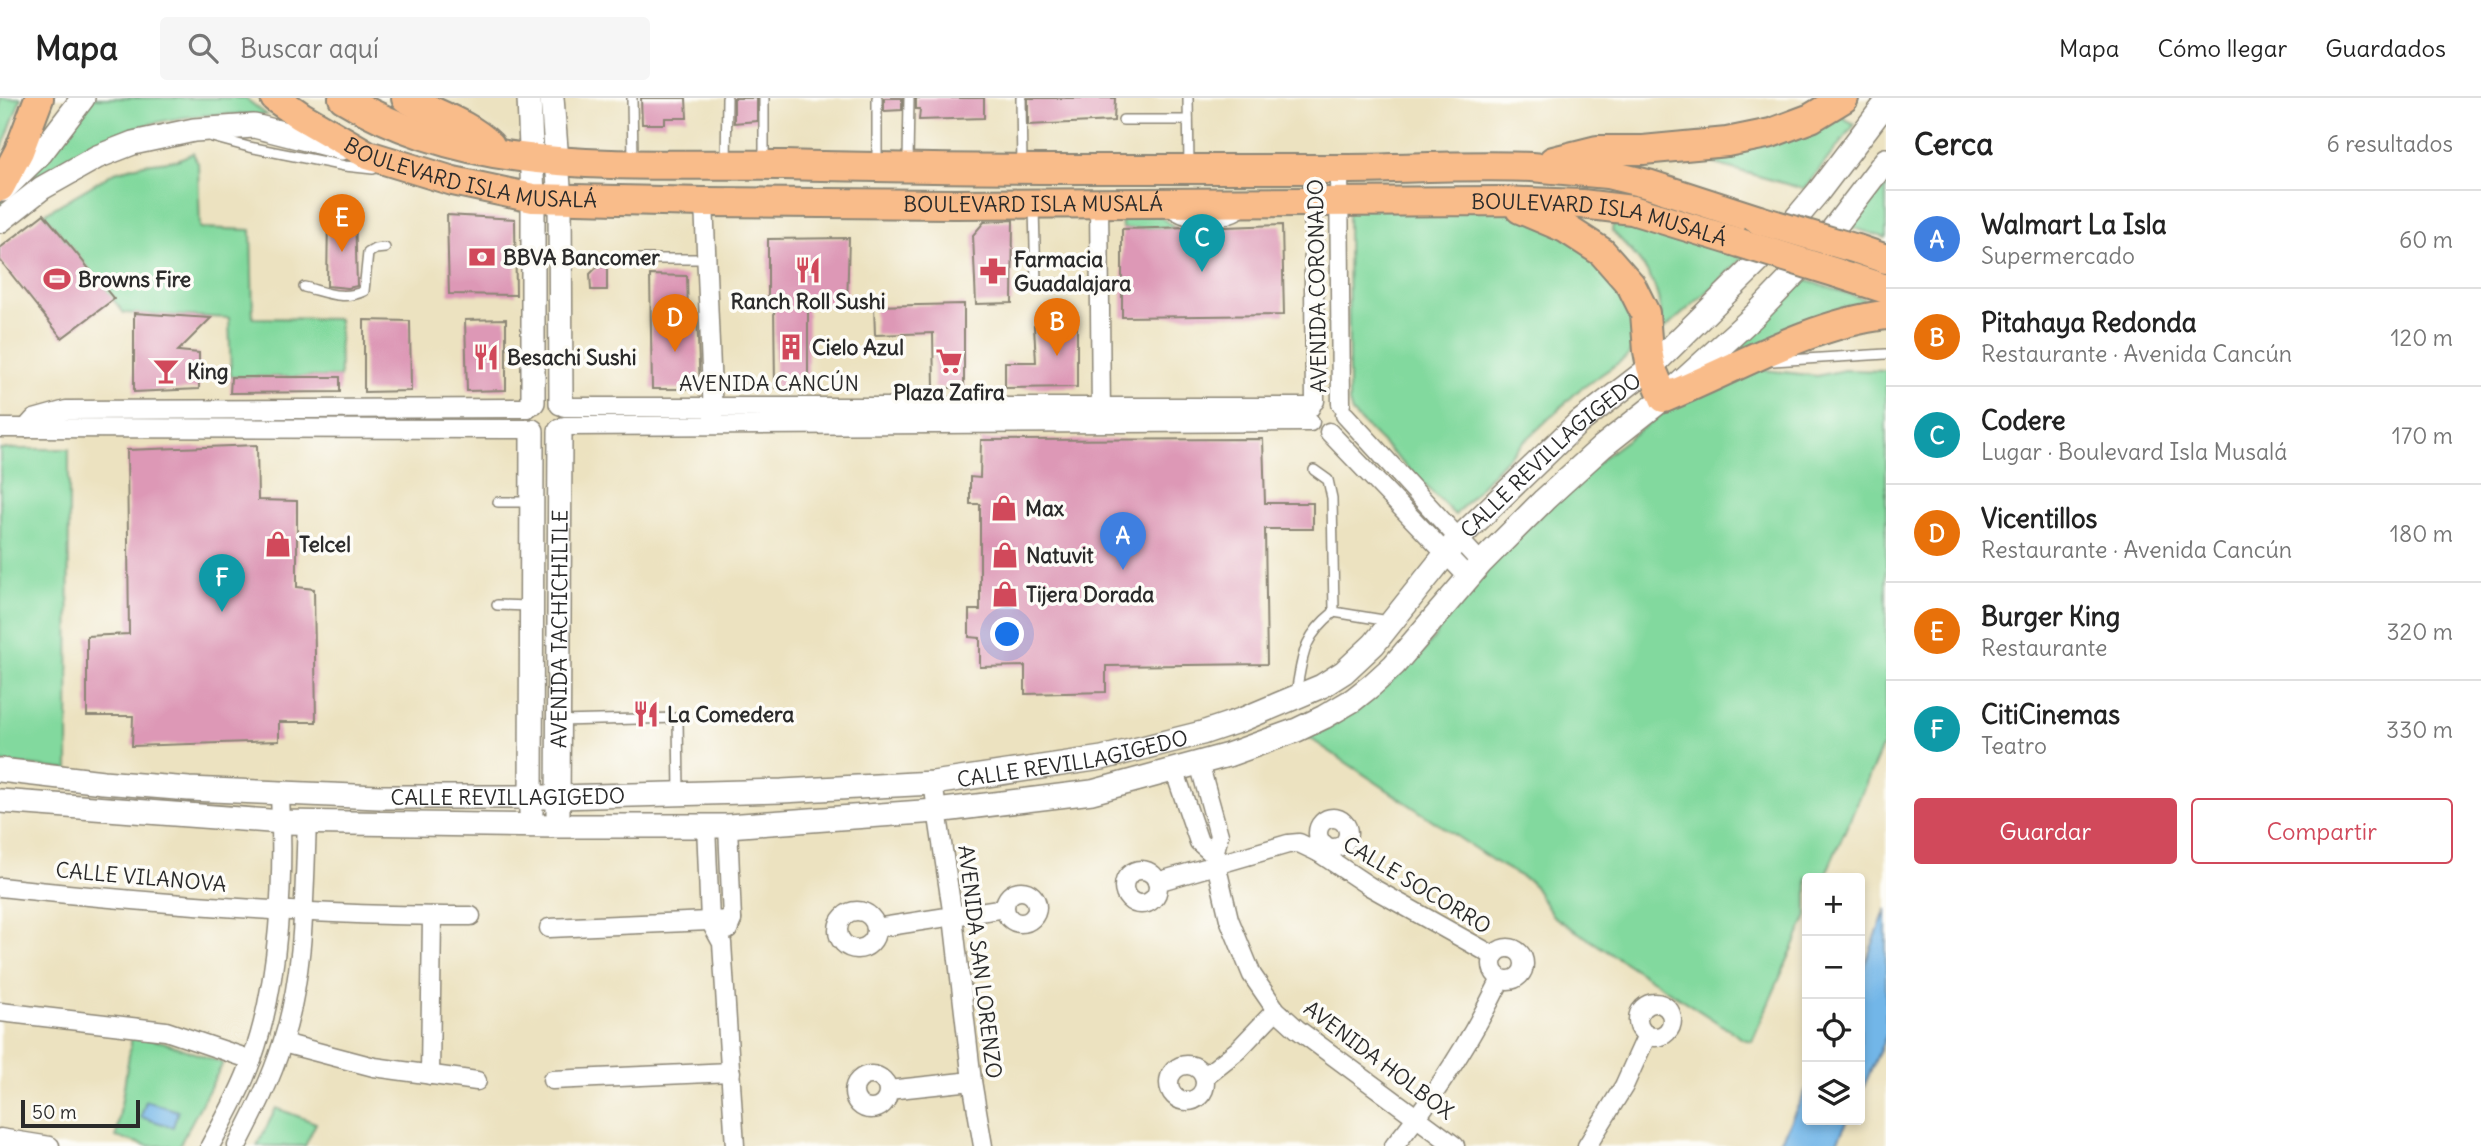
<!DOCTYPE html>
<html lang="es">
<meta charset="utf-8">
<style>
:root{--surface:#fff;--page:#f6f6f6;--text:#222;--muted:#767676;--line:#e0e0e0;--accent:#d1495b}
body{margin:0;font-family:Delius,sans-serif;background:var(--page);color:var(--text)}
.controls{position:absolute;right:21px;bottom:21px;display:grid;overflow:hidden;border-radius:7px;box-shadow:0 4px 10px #0003}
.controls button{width:63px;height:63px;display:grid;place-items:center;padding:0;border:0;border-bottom:2px solid var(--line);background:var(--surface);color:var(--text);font:35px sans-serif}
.scale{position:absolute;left:21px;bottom:18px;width:119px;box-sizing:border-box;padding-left:7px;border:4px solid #2b2b2b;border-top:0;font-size:19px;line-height:24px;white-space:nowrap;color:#2b2b2b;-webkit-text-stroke:5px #fdfcf7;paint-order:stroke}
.you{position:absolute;left:1008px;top:537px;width:24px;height:24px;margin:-18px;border:5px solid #fff;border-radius:50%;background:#1a73e8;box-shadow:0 0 0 10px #1a73e833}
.badge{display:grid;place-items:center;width:46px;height:46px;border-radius:50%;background:var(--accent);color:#fff;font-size:23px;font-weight:700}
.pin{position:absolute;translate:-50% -58px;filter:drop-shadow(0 2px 4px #0008)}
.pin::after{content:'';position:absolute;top:37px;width:24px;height:21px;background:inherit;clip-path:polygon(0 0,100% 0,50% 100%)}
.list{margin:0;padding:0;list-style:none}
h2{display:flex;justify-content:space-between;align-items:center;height:91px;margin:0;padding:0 28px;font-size:30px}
h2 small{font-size:23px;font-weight:400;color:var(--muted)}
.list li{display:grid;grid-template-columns:46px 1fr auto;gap:21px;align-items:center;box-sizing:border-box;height:98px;padding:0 28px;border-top:2px solid var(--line)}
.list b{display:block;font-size:26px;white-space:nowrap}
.list p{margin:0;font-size:23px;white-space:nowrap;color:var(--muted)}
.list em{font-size:23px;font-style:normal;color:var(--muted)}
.actions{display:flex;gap:14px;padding:21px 28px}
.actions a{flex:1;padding:16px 0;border:2px solid var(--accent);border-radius:7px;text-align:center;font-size:24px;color:var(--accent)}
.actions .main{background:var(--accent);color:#fff}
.icon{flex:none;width:38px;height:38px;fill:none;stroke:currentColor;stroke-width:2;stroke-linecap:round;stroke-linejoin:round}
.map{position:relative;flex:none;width:1886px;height:1048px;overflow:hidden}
header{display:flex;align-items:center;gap:42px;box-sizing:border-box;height:98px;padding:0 35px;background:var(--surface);border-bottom:2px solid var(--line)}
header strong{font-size:33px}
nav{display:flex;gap:38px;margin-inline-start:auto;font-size:24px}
.search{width:490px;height:63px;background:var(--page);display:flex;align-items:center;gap:18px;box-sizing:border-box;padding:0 24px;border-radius:7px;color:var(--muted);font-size:26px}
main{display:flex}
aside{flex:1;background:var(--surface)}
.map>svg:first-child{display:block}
</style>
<header>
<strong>Mapa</strong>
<div class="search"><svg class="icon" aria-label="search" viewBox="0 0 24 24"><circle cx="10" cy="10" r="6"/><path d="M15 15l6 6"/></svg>Buscar aquí</div>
<nav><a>Mapa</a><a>Cómo llegar</a><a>Guardados</a></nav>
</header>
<main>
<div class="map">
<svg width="1886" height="1048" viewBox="0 0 1886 1048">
<rect width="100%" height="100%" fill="#fdfcf7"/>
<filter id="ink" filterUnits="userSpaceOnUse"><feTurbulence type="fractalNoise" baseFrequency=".0143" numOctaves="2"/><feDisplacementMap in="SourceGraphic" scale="14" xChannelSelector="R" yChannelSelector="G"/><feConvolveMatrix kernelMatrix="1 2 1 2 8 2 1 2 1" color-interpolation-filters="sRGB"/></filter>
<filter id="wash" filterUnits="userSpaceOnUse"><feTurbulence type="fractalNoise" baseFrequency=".00686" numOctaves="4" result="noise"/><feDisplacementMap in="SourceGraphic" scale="28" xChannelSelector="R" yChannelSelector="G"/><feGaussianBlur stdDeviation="1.57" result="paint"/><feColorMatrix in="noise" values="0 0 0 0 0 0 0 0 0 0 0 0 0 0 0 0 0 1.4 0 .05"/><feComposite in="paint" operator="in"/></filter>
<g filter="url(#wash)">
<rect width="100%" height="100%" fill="#ece2c0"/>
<g fill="#82d99e" stroke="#568264" stroke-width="2">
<polygon points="0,0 21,0 0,56"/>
<path d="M90,0H245L267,17C207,14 148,19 93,47C60,63 30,90 0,112V105L39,66Z"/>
<polygon points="1843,16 1845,21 1855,26 1804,91 1644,46"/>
<polygon points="193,55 198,65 200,130 251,132 253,220 339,221 340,279 231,279 229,220 124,215 44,116 115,74 144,66 177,62"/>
<polygon points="1886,87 1886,140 1851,129"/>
<polygon points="1491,102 1607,154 1639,239 1628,258 1578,293 1504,363 1455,417 1352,315 1349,305 1348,109"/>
<path d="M1616,105L1760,143L1714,188L1661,234C1664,187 1643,164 1612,133Z"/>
<polygon points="1121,107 1148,110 1176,130 1122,131"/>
<path d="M1805,182L1870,203C1820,212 1778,238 1734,262L1731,257Z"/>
<polygon points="1747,270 1817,278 1844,272 1886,273 1886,629 1883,647 1824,780 1807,780 1807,818 1752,943 1743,941 1553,818 1531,784 1498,766 1308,639 1327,631 1360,610 1418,560 1435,539 1448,516 1493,462 1605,358 1683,300"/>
<polygon points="0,351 69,351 68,672 0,664"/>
<polygon points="132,938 163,944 223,965 179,1048 149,1048 116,1039"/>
<polygon points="276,1010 316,1025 305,1048 257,1048"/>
</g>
<g fill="#72b6e8" stroke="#4e708a" stroke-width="2">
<polygon points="1886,811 1886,938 1860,997 1860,879"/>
<polygon points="1807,990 1807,1022 1848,1022 1835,1048 1778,1048"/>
<polygon points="146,1003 178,1013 173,1029 141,1019"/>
</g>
<g id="blocks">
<g fill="#dd98b6">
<polygon points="641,0 686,0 687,20 665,20 665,26 642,26"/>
<polygon points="734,0 757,0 757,23 734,25"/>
<polygon points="884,0 902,0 902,12 884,13"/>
<polygon points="916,0 984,0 984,20 919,22 920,11 916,11"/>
<polygon points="1028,0 1115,0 1114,23 1028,27"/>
<polygon points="340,115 355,115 357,188 348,190 327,188 328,118 340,118"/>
<polygon points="44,116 114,201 62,240 0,162 0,150"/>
<polygon points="447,117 515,121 516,197 449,196"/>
<polygon points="1013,122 1012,205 976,206 973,137 984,124"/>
<polygon points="1282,127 1284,217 1122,219 1122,131 1188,129 1206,131 1225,129"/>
<polygon points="849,140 847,208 808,207 808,290 775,290 774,206 768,206 768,141"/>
<polygon points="597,169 607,169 607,192 591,192 590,176"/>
<polygon points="650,177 687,178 688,216 697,216 700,291 652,291"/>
<polygon points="964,206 964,290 934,290 933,235 875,237 874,208"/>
<polygon points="134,215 211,220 178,253 199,255 199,291 134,294"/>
<polygon points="506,221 506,292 467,293 465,222"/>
<polygon points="364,222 410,223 411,293 364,294"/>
<polygon points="1077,227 1077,289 1005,290 1005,264 1036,264 1034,228"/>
<polygon points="231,279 340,279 340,294 230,295"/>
<polygon points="1263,341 1265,405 1313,405 1313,431 1265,431 1267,566 1106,568 1106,594 1025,596 1025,568 980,569 980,540 969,539 969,512 980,512 980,406 970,406 970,379 980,380 981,342"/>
<polygon points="257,347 258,402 297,403 297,489 314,491 316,624 279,624 279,643 132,648 133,618 87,618 87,538 129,536 127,352"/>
</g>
</g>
</g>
<g filter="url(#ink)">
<use href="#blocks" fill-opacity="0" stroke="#8c8676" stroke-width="2"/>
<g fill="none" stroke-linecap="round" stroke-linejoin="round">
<g stroke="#8c8676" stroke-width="12">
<g id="service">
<polyline points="632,0 633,61"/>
<polyline points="764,0 764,62"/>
<polyline points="877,0 877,65"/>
<polyline points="1021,0 1022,68"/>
<polyline points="1188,0 1189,68"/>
<polyline points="1123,22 1188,22"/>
<polyline points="212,39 249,49 345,68 373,71"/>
<polyline points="726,65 727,0"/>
<polyline points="908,65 909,0"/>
<polyline points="1034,110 1036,185 1100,187"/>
<path d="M1168,112C1191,130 1220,127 1244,113"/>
<polyline points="562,161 707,161"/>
<path d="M304,189C325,194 343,203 364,193L368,155L375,151L385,150"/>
<polyline points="1773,263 1886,256"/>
<polyline points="1314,372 1328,382 1332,400 1334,514 1389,523"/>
<polyline points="498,404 530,404"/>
<polyline points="497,507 529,508"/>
<path d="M1296,595C1303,557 1302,540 1334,514"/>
<polyline points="560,623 678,620 679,695"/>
</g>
</g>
<g stroke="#8c8676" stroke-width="21">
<g id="minor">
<polyline points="1339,70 1341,306"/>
<polyline points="1313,71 1315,303"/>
<polyline points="704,104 713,318"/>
<polyline points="1099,104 1101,317"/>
<polyline points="564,309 1311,309"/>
<polyline points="1345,317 1481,465"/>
<polyline points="564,328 1310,324"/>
<polyline points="0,330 530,331"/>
<polyline points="26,330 34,321 66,312 528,310"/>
<polyline points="1329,334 1468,479"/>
<polyline points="1199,665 1219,737 1214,757 1229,821 1252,877 1276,912 1297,931 1455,1048"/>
<polyline points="1174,671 1199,744 1214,757"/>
<polyline points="933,685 953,819 972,983 983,1048"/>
<circle cx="1333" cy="735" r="15"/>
<polyline points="706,727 710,823 722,845 735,1048"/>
<polyline points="1324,746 1318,754 1369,788 1494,858"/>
<circle cx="1141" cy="789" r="17"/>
<polyline points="1157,784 1288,746 1299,745 1318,754"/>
<path d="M0,789C156,806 314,818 471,818"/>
<circle cx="1021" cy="809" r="16"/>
<circle cx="857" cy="832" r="19"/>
<polyline points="549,830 732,822"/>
<polyline points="876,830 1005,810"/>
<polyline points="728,832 732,822 728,728"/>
<circle cx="1508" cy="866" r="16"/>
<circle cx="1655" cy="922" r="17"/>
<polyline points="0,914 166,933 252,962"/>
<polyline points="283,945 374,969 477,983"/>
<circle cx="1187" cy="985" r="18"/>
<circle cx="871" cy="994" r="17"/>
<polyline points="430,977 432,818"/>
<polyline points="1204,979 1238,952 1276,912"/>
<polyline points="552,982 731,974"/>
<polyline points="888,992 972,983"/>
<polyline points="0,1040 50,1048"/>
<path d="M210,1048C225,1020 241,992 252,961C280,883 284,779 280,696"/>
<path d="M237,1048C254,1015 271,982 282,946C305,875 304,797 307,724"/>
<path d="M1394,1048C1436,997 1472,940 1501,881"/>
<polyline points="1587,1048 1624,988 1647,937"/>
</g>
</g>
<g stroke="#8c8676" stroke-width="26">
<g id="tertiary">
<polyline points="529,0 533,100 533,304"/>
<polyline points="552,0 560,101 561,305"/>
<polyline points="3,92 41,55 83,0"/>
<polyline points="0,123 42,90 97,59 133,45 194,32 254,28 342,50"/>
<path id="s1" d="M0,672L103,684L189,691L379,699H558L782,693L933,685L1102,660L1202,635L1241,622L1322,588L1344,574L1374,546L1457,442L1576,327L1651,269L1767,155L1819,93L1886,5"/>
<polyline points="0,703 282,724 558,728 728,728 936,713 1092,694 1228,657 1297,632 1324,619 1353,602 1372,587 1394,567 1481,465 1544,402 1602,349 1664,300 1753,219 1814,156 1886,62"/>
<polyline points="531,714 532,333"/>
<path id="s2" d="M558,715L560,333"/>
</g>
</g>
<g stroke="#8c8676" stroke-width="32">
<g id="primary">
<path id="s3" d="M275,0L301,18L368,57L453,83L533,100L704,104L955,106L1499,103L1582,106L1632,112L1740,145"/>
<path d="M343,0C478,82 633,64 784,67C959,72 1133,71 1308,71C1383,72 1457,66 1532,69L1607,76L1648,86L1759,122"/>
<path d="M406,0C434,16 466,24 490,47"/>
<polyline points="1553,63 1597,52 1643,52 1727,44 1771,35 1811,20 1844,0"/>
<polyline points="0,89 19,53 39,0"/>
<path d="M1520,111L1565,130L1602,154L1631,187L1645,215L1648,253L1651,269L1664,300C1736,271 1809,226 1886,217"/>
<polyline points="1857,151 1886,161"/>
<polyline points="1837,175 1886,191"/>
</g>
</g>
<use href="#service" stroke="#fff" stroke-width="9"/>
<use href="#minor" stroke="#fff" stroke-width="18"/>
<use href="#tertiary" stroke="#fff" stroke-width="23"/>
<use href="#primary" stroke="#f9bc8a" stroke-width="28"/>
<g stroke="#8c8676" stroke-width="32" stroke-linecap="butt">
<g id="primary-bridge">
<polyline points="1759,122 1857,151"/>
<polyline points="1740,145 1837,175"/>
</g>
</g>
<use href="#primary-bridge" stroke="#f9bc8a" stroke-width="28"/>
</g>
</g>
<defs>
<g id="bank-bare" transform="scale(2.1)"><path d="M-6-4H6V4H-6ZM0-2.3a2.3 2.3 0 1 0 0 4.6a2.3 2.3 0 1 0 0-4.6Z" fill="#d1495b" stroke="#fdfcf7" stroke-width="2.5" paint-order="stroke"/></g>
<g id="restaurant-bare" transform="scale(2.1)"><path d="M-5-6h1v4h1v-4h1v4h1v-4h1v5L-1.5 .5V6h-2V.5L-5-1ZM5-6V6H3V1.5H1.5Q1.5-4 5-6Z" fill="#d1495b" stroke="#fdfcf7" stroke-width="2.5" paint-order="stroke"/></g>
<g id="pharmacy-bare" transform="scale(2.1)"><path d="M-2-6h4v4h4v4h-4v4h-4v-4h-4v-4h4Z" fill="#d1495b" stroke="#fdfcf7" stroke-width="2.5" paint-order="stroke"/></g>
<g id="stadium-bare" transform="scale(2.1)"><path d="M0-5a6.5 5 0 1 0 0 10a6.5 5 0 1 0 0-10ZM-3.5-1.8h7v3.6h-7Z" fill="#d1495b" stroke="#fdfcf7" stroke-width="2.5" paint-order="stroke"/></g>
<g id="building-bare" transform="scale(2.1)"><path d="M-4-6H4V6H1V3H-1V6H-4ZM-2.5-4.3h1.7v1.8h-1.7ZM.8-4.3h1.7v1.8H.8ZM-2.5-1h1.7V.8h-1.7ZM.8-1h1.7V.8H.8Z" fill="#d1495b" stroke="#fdfcf7" stroke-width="2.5" paint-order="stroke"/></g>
<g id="supermarket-bare" transform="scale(2.1)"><path d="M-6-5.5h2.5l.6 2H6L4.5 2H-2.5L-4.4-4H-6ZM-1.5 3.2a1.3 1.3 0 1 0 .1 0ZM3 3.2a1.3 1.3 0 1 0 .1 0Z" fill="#d1495b" stroke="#fdfcf7" stroke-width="2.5" paint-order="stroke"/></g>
<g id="bar-bare" transform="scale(2.1)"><path d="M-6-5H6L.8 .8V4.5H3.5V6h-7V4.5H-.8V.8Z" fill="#d1495b" stroke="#fdfcf7" stroke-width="2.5" paint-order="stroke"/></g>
<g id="shop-bare" transform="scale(2.1)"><path d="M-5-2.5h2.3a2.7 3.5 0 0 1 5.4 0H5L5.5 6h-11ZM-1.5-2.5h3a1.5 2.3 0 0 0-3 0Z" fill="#d1495b" stroke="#fdfcf7" stroke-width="2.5" paint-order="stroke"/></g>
</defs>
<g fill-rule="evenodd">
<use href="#bank-bare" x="482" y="159"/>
<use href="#restaurant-bare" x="808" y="172"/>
<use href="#pharmacy-bare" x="993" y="173"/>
<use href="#stadium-bare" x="57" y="181"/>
<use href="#building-bare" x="791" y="249"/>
<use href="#restaurant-bare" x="486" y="259"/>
<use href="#supermarket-bare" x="949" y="263"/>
<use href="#bar-bare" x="166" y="273"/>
<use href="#shop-bare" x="1004" y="410"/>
<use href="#shop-bare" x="278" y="446"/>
<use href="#shop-bare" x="1005" y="457"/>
<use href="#shop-bare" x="1005" y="496"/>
<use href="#restaurant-bare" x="646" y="616"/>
</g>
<g text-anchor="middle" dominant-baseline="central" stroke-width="7" stroke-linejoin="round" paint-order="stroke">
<g font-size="21" fill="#2b2b2b" stroke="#fdfcf7">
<text stroke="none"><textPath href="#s3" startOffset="214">BOULEVARD ISLA MUSALÁ</textPath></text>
<text stroke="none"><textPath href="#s3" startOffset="780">BOULEVARD ISLA MUSALÁ</textPath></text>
<text stroke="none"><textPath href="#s3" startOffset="1348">BOULEVARD ISLA MUSALÁ</textPath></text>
<text transform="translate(1317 188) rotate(-91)">AVENIDA CORONADO</text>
<text x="769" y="285">AVENIDA CANCÚN</text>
<text stroke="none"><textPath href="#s1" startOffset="1664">CALLE REVILLAGIGEDO</textPath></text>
<text stroke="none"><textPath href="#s2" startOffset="184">AVENIDA TACHICHILTLE</textPath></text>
<text stroke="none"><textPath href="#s1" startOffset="1076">CALLE REVILLAGIGEDO</textPath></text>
<text stroke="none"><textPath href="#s1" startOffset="509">CALLE REVILLAGIGEDO</textPath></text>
<text transform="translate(141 779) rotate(5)">CALLE VILANOVA</text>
<text transform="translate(1417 787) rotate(31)">CALLE SOCORRO</text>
<text transform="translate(980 864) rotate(83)">AVENIDA SAN LORENZO</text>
<text transform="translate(1379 962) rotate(37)">AVENIDA HOLBOX</text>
</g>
<g font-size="21" font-weight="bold" fill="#2b2b2b" stroke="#fdfcf7" text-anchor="start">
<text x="503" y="159">BBVA Bancomer</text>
<text x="1014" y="161">Farmacia<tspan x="1014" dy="24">Guadalajara</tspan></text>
<text x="78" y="181">Browns Fire</text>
<text x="808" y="203" text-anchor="middle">Ranch Roll Sushi</text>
<text x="812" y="249">Cielo Azul</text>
<text x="507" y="259">Besachi Sushi</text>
<text x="187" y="273">King</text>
<text x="949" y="294" text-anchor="middle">Plaza Zafira</text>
<text x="1025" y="410">Max</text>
<text x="299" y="446">Telcel</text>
<text x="1026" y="457">Natuvit</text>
<text x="1026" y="496">Tijera Dorada</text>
<text x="667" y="616">La Comedera</text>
</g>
</g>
</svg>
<div class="controls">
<button>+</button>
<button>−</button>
<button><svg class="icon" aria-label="locate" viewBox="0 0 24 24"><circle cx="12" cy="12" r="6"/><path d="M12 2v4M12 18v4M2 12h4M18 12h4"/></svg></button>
<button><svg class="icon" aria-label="layers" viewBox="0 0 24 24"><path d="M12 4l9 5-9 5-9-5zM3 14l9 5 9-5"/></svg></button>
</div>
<div class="scale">50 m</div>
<div class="you"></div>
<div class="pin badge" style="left:1123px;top:472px;background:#3f7fe0">A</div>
<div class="pin badge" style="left:1057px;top:258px;background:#e8710a">B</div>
<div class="pin badge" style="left:1202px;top:174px;background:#0f9aa8">C</div>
<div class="pin badge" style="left:675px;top:254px;background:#e8710a">D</div>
<div class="pin badge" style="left:342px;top:154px;background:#e8710a">E</div>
<div class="pin badge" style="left:222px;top:514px;background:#0f9aa8">F</div>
</div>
<aside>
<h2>Cerca<small>6 resultados</small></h2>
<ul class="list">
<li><span class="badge" style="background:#3f7fe0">A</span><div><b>Walmart La Isla</b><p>Supermercado</p></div><em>60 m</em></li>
<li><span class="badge" style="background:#e8710a">B</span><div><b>Pitahaya Redonda</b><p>Restaurante · Avenida Cancún</p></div><em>120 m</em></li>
<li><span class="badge" style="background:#0f9aa8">C</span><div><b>Codere</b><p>Lugar · Boulevard Isla Musalá</p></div><em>170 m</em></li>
<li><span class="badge" style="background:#e8710a">D</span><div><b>Vicentillos</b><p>Restaurante · Avenida Cancún</p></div><em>180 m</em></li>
<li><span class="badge" style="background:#e8710a">E</span><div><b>Burger King</b><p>Restaurante</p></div><em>320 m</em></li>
<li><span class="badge" style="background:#0f9aa8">F</span><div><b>CitiCinemas</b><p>Teatro</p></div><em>330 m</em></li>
</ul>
<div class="actions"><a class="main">Guardar</a><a>Compartir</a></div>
</aside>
</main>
